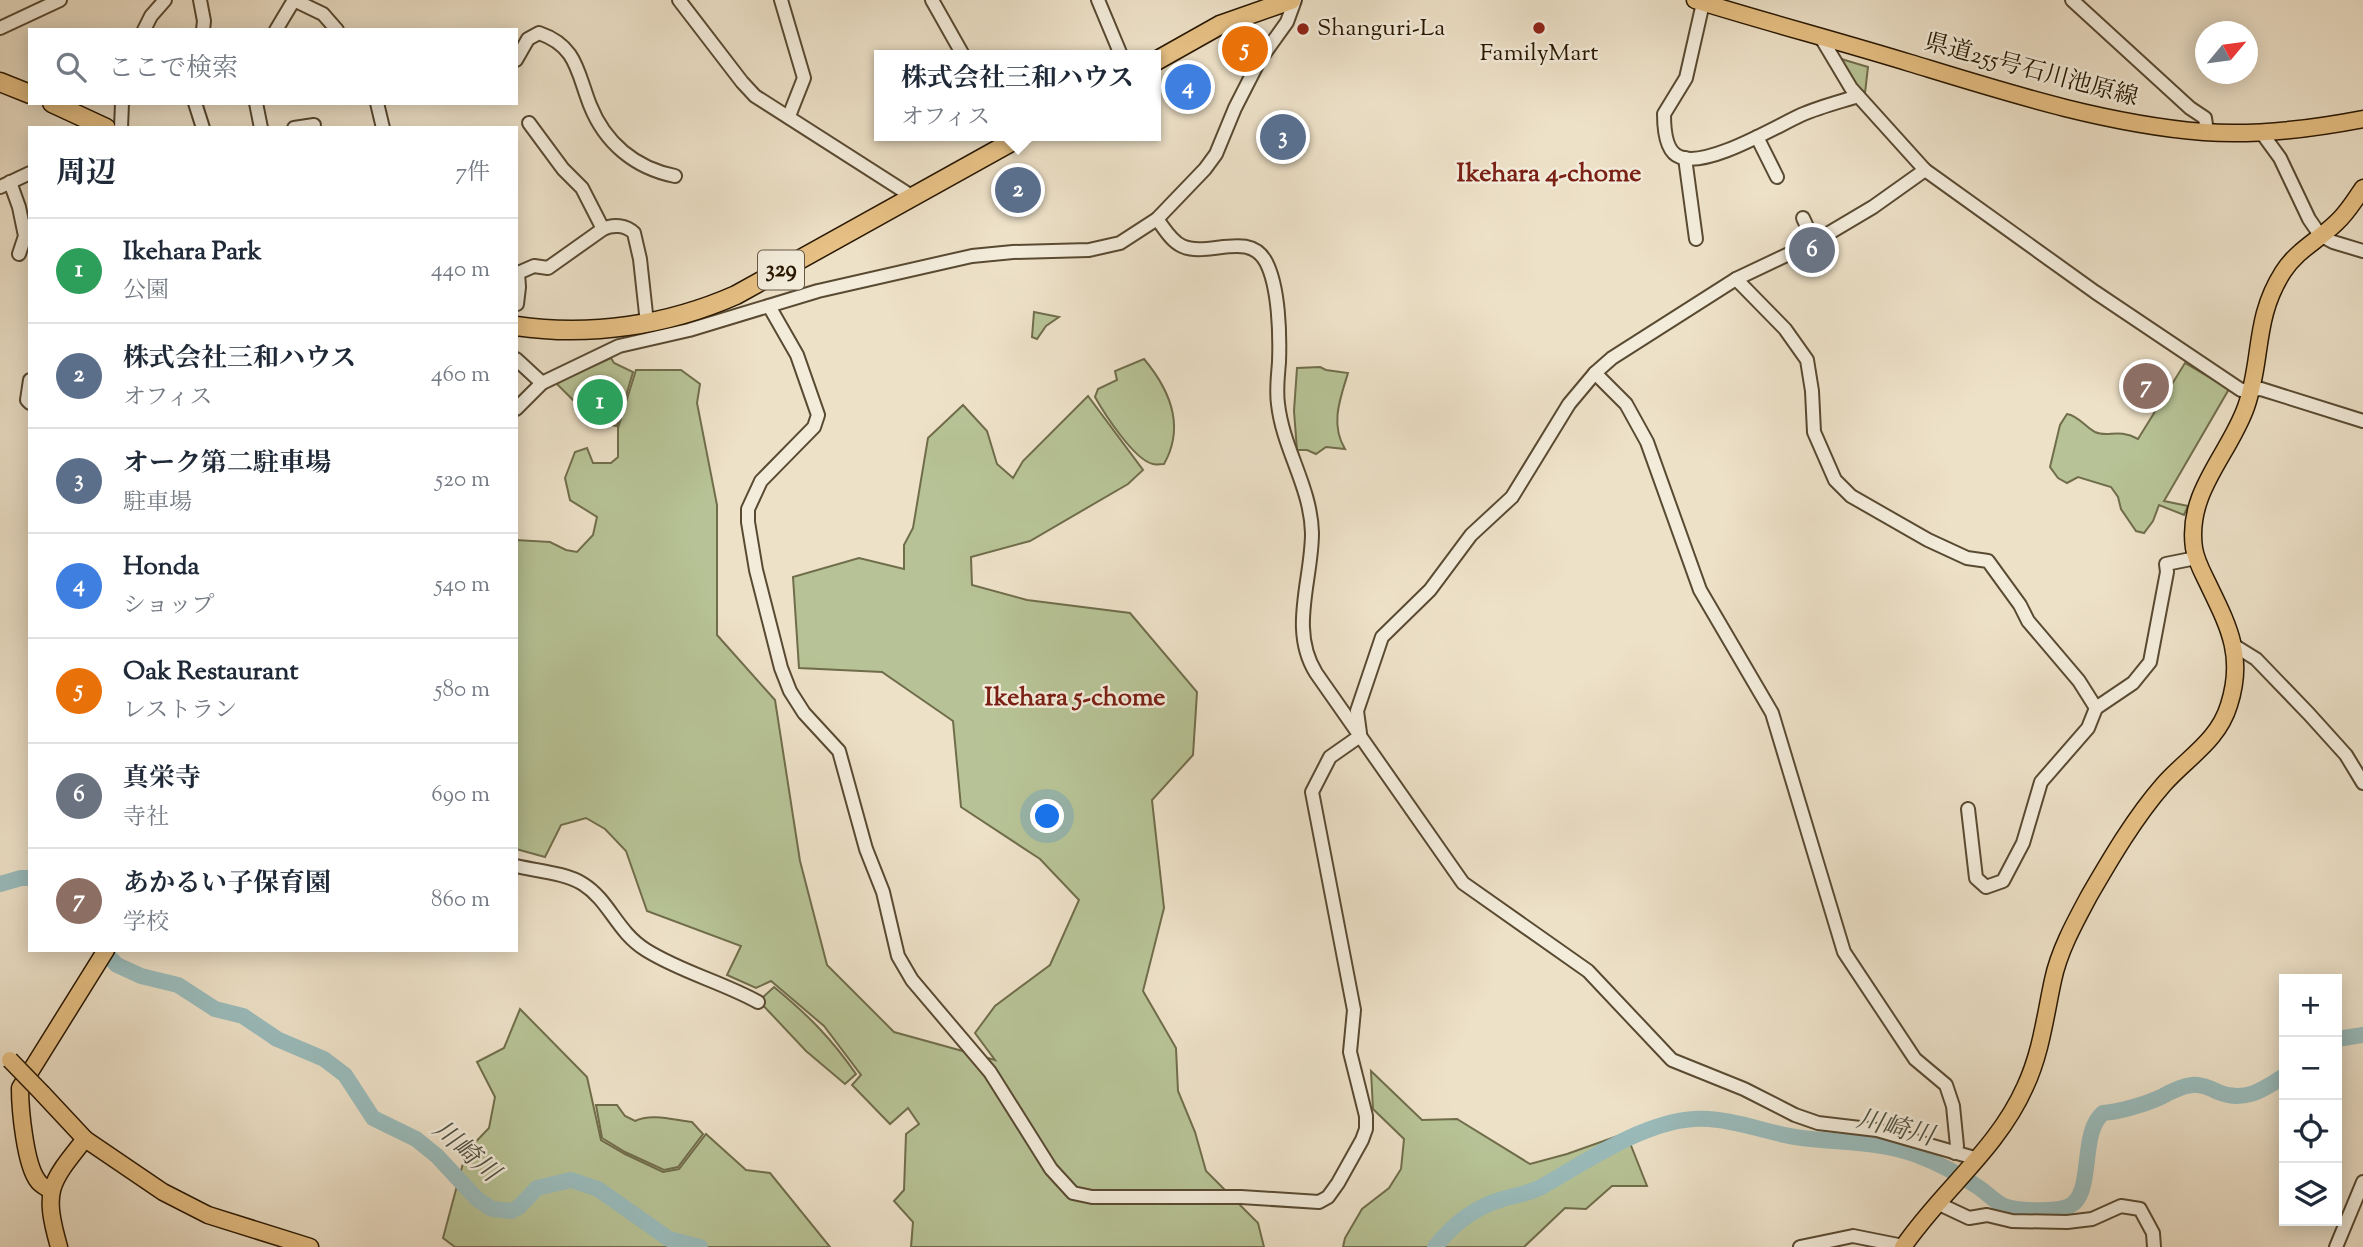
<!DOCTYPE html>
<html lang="ja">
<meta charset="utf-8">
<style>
:root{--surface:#fff;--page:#f6f6f7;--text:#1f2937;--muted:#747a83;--line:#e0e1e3;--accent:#1a73e8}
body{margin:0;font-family:"Sorts Mill Goudy","Noto Serif JP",serif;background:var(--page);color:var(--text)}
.controls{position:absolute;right:21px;bottom:21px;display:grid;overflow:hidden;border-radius:0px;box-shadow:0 4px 18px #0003}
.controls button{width:63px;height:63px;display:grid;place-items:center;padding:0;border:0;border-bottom:2px solid var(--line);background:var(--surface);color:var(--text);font:35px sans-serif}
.compass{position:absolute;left:2195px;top:21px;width:63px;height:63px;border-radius:50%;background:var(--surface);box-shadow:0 4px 18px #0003;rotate:61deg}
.you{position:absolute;left:1048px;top:817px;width:24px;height:24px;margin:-18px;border:5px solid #fff;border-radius:50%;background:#1a73e8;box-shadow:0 0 0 10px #1a73e833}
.badge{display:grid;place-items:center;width:46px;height:46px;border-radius:50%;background:var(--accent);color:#fff;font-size:23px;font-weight:700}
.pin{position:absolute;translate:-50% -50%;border:4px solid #fff;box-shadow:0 2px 7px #0006}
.popup{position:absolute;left:874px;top:50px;width:287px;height:91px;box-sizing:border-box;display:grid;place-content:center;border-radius:0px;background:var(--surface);filter:drop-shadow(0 2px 5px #0005);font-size:23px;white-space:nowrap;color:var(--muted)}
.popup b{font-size:26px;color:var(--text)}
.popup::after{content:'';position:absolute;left:50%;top:100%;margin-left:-14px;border:14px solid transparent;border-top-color:var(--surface)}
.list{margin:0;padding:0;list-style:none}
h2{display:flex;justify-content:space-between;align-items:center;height:91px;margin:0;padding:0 28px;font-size:30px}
h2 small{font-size:23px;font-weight:400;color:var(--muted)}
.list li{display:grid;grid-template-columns:46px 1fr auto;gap:21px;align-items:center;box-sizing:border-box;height:105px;padding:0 28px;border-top:2px solid var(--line)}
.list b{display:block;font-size:26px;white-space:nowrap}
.list p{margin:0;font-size:23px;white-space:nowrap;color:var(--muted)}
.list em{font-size:23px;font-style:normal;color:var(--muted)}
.icon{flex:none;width:38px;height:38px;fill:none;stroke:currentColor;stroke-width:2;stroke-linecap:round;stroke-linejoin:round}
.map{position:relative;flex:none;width:2363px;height:1247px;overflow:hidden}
.search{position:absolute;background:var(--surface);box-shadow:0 4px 18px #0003;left:28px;top:28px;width:490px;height:77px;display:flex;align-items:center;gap:18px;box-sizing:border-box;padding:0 24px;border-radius:0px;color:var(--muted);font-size:26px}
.panel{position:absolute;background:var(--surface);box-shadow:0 4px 18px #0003;left:28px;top:126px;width:490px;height:826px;border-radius:0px}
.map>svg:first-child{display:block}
</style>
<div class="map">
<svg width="2363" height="1247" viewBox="0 0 2363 1247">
<rect width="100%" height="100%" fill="#ede1c8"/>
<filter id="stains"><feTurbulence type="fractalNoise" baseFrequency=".00286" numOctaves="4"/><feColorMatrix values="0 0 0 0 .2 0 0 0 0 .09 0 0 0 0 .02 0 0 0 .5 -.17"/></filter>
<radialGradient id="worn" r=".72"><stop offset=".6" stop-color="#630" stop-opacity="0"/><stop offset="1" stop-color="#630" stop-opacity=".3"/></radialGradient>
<g fill="#b7c396" stroke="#706d4b" stroke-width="2">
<polygon points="1838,58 1868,67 1865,93 1852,83"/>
<polygon points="1034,312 1059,317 1046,326 1037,339 1032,337"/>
<polygon points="611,358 614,363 633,372 617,426 595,422 556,383"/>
<path d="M1144,359C1170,390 1185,427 1164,464C1160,464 1156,465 1153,464C1134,460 1104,413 1095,397L1098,389L1117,380L1115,371Z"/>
<path d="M2185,363L2229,389L2164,501L2188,506L2184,515L2159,505L2153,521L2144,533L2136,531L2121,509L2118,497L2111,487L2078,477L2067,483L2058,478L2050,467L2060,425L2067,414C2079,416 2085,427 2095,432C2108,438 2118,428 2138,439Z"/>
<path d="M1320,367L1326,370L1348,373C1340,399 1330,424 1345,449L1326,447L1316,454L1307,450H1297L1294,411L1297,368Z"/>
<polygon points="636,370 681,370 700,384 697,403 717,505 717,635 775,700 800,861 827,965 894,1032 995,1060 975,1033 995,1006 1050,965 1079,900 1040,859 961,807 953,721 882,672 799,668 793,577 859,558 904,569 904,545 913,528 928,438 963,405 987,431 997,464 1013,478 1023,461 1088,396 1143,470 1128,484 1030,541 971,557 972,585 1027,600 1130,613 1197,692 1193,755 1152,800 1164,908 1143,991 1176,1048 1178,1091 1195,1132 1206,1171 1258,1223 1264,1247 911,1247 913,1222 894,1201 904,1190 906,1134 919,1124 908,1108 890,1124 852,1085 861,1075 824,1026 771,981 756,988 727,975 741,946 647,911 626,851 605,829 586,818 561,825 545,857 516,849 516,540 550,542 566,550 577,552 593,535 597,517 570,500 565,478 575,452 587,448 593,463 611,463 618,457 618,428"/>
<path d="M774,987C808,1015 831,1038 856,1074L845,1084L806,1051L759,1001Z"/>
<polygon points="520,1009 587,1077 601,1140 625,1154 663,1172 679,1169 706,1134 746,1170 770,1173 830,1247 455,1247 443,1238 466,1152 489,1128 495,1097 477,1062 504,1048"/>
<polygon points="1371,1071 1422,1120 1457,1119 1530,1164 1567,1154 1626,1133 1647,1186 1612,1186 1586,1209 1565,1208 1524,1247 1343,1247 1345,1238 1362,1209 1389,1188 1401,1169 1404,1139 1373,1109"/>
<path d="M596,1105H617L625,1116L635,1121C651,1113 674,1120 692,1122L703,1134L678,1167L664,1170L625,1152L602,1138Z"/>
</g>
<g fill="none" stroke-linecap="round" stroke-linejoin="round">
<g stroke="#9abcbc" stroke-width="16">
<polyline points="0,884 21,878 30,878"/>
<polyline points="102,950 117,965 141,976 178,985 215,1009 243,1016 277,1039 324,1059 345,1075 373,1118 416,1139 437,1156 477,1199 492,1209 511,1211 519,1207 537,1188 571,1180 598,1189 669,1239 700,1247"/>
<polyline points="2337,1039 2363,1035"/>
<path d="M1435,1247C1453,1224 1475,1207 1503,1199C1517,1195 1531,1193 1543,1186C1589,1160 1654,1114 1709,1119C1741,1121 1770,1134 1802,1138C1841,1143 1880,1141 1917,1155C1938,1163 1959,1174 1978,1187C1986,1192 1995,1202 2004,1206C2016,1211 2054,1212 2067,1207C2096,1197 2078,1134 2103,1113C2119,1112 2146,1104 2161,1097C2170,1092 2182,1086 2192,1085C2201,1084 2210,1088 2218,1092C2244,1103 2263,1090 2284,1076"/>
</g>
<g stroke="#594a32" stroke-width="16">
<g id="minor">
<polyline points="200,0 204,21 203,30"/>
<polyline points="294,0 323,14 337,30"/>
<polyline points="679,0 742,82 755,96 913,197"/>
<polyline points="781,0 804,78 789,116"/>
<polyline points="932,0 963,55"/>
<polyline points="1098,0 1121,55"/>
<polyline points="2072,0 2190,108 2205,118 2207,132"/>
<path d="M1703,3L1686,78L1664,114C1664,127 1665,152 1680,157C1707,168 1775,127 1801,115C1819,107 1839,102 1858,96"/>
<polyline points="0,28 60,0"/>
<polyline points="144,30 151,16 165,0"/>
<polyline points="276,30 294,0"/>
<polyline points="1820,36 1851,88 1925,170 2095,292 2241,390 2261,389 2363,421"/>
<path d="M516,60L528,39L539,33C577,46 577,72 590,105C605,143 635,168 675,176"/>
<polyline points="195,103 203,128"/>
<polyline points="256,103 261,128"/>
<polyline points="377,103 383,128"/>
<polyline points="529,123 563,169 582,188 603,229"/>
<polyline points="121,128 122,103"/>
<polyline points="294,128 314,125"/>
<polyline points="2261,132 2280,158 2309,219 2320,235 2333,242 2363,251"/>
<polyline points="1757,137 1777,177"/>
<polyline points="1685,158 1696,239"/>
<polyline points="10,182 19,207 25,236 19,254"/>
<polyline points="0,187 30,173"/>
<polyline points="1803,218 1814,242"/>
<path d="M1157,219C1164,228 1171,241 1182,246C1208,258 1249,230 1266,262C1279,287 1280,334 1279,362C1278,376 1276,390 1278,404C1283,449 1311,487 1312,533C1312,580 1289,630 1316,673L1463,883L1588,971L1672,1060L1744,1089L1795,1115L1818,1123L1877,1130L1978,1159"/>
<polyline points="1736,279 1785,329 1807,360 1812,391 1814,432 1835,480 1851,496 1928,540 1967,558 1988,561 2020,605 2028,621 2079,681 2096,708"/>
<path d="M517,304L519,287L518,273L534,266L548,268L603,229C613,224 626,225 634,233L640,259L647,323"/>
<polyline points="769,306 797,355 818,415 814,427 761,481 748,509 748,522 756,570 781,668 790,691 804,713 839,751 866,849 883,892 898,956 912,980 990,1072 1051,1169 1073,1193 1092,1197 1241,1197 1319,1202 1328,1197 1338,1183 1362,1140 1366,1129 1366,1116 1350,1052 1354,1010 1312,792 1330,757 1360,736"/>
<polyline points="516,359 542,383"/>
<polyline points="1595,373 1626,404 1647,442 1700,590 1772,713 1844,952 1915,1059 1946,1085 1953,1106 1957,1146 1955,1153"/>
<polyline points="30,380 27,400 30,403"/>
<polyline points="516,409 542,383 619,346 689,330 818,291 972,256 1013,252 1089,250 1120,243 1157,219 1205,169 1216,154 1235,108 1259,61 1287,22 1295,0"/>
<polyline points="2235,646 2256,659 2309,714 2346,755 2363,783"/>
<polyline points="1360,733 1357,711 1382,637 1430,590 1471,535 1512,497 1569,404 1595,373 1612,358 1736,279 1814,242 1873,207 1925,170"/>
<polyline points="1968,809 1976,878 1986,887 2003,881 2023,843 2041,782 2088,728 2096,708 2133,683 2150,662 2167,572 2166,564 2196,558"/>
<path d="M516,866C537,871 566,873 583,884C610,901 616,931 646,950C681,972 722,982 758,1002"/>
<polyline points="1937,1203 1969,1218 1987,1215 2012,1221 2067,1222 2092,1219 2121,1206 2140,1209 2153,1233 2154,1247"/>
<polyline points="1800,1247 1853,1236 1903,1246"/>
<polyline points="2336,1247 2363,1182"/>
</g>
</g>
<g stroke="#281700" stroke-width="19">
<g id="major">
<path d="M1695,0C1766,22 1838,41 1910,63C2005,92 2104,124 2204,132C2257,136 2311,129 2363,119"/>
<polyline points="42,1093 85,1139 163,1192 208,1215 310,1247"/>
<path d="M51,1191C48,1188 40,1185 38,1181C25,1165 20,1108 20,1088L106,950"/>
<path d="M59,1247C43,1190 49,1184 85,1139"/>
<path d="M1903,1247C1941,1191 1997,1150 2025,1087C2041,1053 2045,1017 2053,980C2059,951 2075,922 2089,896C2111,858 2135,817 2164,784C2188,757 2218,741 2229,705C2244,658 2230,629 2210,588C2204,575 2196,562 2194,548C2186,492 2229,455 2246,407C2263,359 2253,319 2283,272C2297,250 2319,240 2337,222C2347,213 2355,200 2363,188"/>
</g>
</g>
<g stroke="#281700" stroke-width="21">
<g id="highway">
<polyline points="1156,61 1220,25 1291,0"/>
<polyline points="0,82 30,94"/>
<polyline points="52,103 106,128"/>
<path d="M516,326C591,337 668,325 736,295L1022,136"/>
</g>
</g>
<use href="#minor" stroke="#f3ecdb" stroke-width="12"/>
<use href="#major" stroke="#e6c084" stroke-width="16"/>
<use href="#highway" stroke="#e6c084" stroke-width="18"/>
<g stroke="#281700" stroke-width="19" stroke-linecap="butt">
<polyline id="major-bridge" points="10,1060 42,1093"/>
</g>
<use href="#major-bridge" stroke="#e6c084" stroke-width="16"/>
</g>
<g fill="#8f2418" stroke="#f3ecdb" stroke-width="2.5">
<circle cx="1539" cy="28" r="7"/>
<circle cx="1303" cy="29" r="7"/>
</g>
<g text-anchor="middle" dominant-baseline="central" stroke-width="5" stroke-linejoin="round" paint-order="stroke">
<rect fill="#f3ecdb" stroke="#655742" stroke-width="2" x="758" y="250.5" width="46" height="39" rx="5"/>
<g font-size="23" font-weight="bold" fill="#281700">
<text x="781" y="270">329</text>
</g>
<g font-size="24" fill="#281700" stroke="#f3ecdb" text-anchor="start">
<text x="1317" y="29">Shanguri-La</text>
<text x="1539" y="54" text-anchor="middle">FamilyMart</text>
</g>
<g font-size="24" fill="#281700" stroke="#f3ecdb">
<text transform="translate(2031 71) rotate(15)">県道255号石川池原線</text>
</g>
<g font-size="26" font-weight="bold" fill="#7a1f14" stroke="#f3ecdb">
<text x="1549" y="174">Ikehara 4-chome</text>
<text x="1075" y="698">Ikehara 5-chome</text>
</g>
<g font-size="26" font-style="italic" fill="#505142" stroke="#f3ecdb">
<text transform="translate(1895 1129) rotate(14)">川崎川</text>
<text transform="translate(465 1152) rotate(41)">川崎川</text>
</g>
</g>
<rect width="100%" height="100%" filter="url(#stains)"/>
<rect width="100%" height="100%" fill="url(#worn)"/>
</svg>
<div class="controls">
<button>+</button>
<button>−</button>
<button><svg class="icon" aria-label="locate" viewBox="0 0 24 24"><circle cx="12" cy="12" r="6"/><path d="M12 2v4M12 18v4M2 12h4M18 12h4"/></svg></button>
<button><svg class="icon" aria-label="layers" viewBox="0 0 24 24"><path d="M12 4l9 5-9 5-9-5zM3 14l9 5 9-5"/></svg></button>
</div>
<svg class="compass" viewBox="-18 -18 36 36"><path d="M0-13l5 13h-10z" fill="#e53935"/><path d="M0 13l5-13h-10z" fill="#747a83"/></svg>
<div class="you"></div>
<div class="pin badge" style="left:600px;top:402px;background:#2e9e5b">1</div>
<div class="pin badge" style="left:1018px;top:190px;background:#5c6f8a">2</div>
<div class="popup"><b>株式会社三和ハウス</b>オフィス</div>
<div class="pin badge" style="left:1283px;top:137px;background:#5c6f8a">3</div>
<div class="pin badge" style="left:1188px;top:87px;background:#3f7fe0">4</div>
<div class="pin badge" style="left:1245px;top:49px;background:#e8710a">5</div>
<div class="pin badge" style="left:1812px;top:250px;background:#6b7280">6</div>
<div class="pin badge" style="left:2146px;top:386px;background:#8d6e63">7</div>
<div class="search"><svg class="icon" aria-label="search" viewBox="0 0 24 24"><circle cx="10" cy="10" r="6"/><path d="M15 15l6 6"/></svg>ここで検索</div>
<section class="panel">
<h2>周辺<small>7件</small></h2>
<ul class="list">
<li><span class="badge" style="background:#2e9e5b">1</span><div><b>Ikehara Park</b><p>公園</p></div><em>440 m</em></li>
<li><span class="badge" style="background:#5c6f8a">2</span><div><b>株式会社三和ハウス</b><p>オフィス</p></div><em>460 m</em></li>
<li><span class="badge" style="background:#5c6f8a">3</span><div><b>オーク第二駐車場</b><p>駐車場</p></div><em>520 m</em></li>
<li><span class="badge" style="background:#3f7fe0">4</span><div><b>Honda</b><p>ショップ</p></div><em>540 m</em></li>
<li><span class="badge" style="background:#e8710a">5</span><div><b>Oak Restaurant</b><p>レストラン</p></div><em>580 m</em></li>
<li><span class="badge" style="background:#6b7280">6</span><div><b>真栄寺</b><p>寺社</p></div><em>690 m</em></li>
<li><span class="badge" style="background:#8d6e63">7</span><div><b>あかるい子保育園</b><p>学校</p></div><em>860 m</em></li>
</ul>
</section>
</div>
